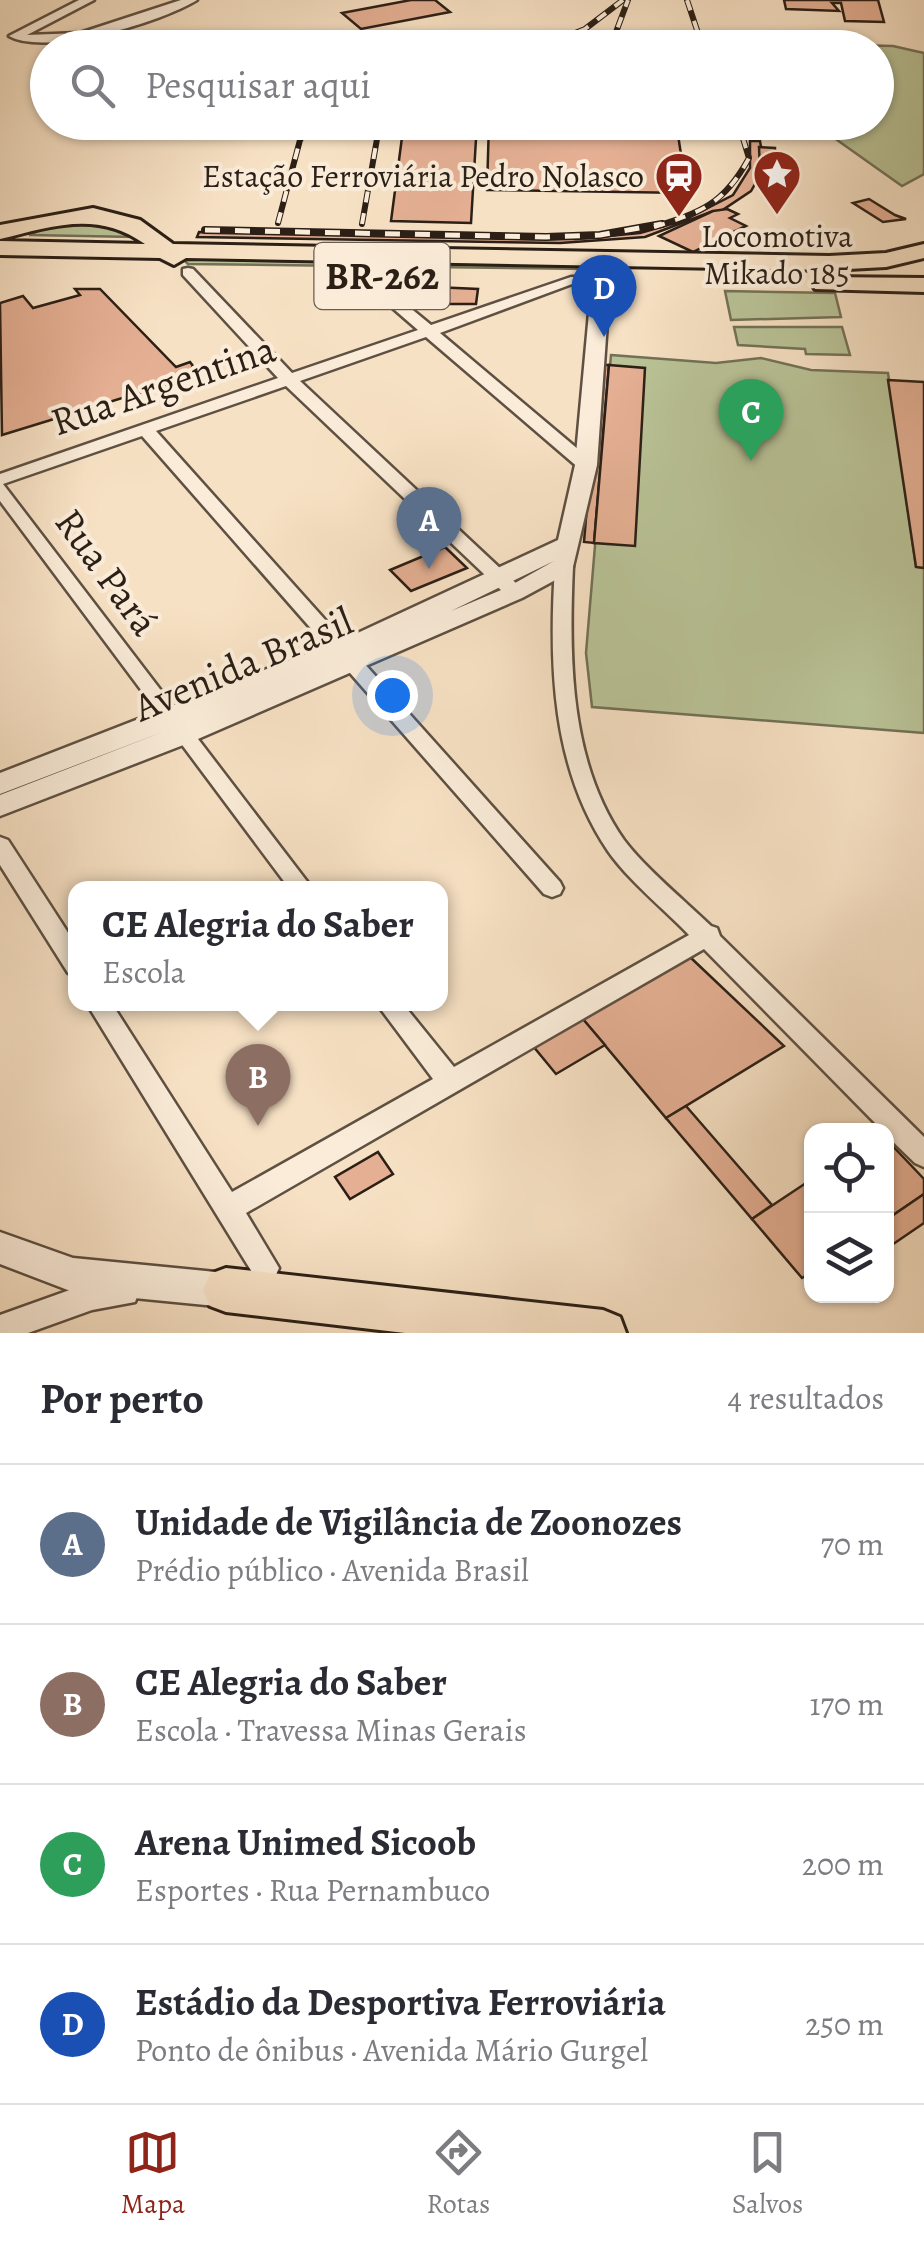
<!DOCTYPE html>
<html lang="pt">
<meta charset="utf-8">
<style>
:root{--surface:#fff;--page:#f2f2f3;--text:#2b2b33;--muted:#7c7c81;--line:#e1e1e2;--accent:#8f2418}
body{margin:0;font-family:Alegreya,serif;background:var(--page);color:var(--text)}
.controls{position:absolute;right:30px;bottom:30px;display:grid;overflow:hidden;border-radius:20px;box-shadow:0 2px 8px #0004}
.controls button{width:90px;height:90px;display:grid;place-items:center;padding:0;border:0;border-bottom:2px solid var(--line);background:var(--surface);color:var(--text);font:50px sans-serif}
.you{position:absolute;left:392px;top:695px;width:35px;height:35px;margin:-25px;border:8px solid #fff;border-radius:50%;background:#1a73e8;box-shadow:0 0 0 15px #1a73e833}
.badge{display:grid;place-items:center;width:65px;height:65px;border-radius:50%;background:var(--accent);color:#fff;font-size:32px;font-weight:700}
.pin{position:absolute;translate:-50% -82px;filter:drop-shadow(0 2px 5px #0008)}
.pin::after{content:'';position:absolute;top:52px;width:35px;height:30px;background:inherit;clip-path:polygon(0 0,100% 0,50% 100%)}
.popup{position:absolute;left:68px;top:881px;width:380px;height:130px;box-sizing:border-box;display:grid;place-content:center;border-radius:20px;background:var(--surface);filter:drop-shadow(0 2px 8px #0005);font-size:32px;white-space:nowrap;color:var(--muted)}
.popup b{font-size:38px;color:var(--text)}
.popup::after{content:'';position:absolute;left:50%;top:100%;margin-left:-20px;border:20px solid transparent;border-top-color:var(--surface)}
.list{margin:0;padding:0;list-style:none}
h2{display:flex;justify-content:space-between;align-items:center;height:130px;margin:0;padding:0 40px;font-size:42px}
h2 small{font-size:32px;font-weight:400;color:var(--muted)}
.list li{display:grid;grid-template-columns:65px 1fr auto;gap:30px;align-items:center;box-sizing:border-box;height:160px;padding:0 40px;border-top:2px solid var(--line)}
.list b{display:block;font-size:38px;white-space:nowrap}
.list p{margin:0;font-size:32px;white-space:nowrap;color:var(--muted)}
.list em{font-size:32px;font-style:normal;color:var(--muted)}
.icon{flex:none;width:55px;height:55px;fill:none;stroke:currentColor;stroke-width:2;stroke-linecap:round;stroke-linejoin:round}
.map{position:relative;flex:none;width:924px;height:1333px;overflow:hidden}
.search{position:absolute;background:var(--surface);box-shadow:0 2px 8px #0004;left:30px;right:30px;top:30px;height:110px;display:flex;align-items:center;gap:25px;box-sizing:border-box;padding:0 35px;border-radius:55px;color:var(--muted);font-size:38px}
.sheet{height:770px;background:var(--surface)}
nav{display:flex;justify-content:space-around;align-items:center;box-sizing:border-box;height:140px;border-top:2px solid var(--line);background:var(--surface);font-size:28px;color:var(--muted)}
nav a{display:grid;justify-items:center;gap:5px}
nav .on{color:var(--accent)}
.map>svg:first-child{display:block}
</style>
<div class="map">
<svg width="924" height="1333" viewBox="0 0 924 1333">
<rect width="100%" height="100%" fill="#f7e1c4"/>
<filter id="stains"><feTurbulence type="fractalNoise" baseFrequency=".002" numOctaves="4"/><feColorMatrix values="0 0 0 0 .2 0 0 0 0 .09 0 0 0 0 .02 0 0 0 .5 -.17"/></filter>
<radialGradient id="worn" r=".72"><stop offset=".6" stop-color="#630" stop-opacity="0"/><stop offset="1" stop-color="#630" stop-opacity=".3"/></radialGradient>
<g fill="#b9c397" stroke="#727156" stroke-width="2.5">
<polygon points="730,42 893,46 924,53 924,174 902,186 813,123 876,122 876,48 732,48"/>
<polygon points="102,218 135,237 29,235 56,223"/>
<polygon points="183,259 584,267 589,269 188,264"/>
<polygon points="725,291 835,293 841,317 731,320"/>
<polygon points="734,327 842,327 850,355 806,354 805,349 738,345"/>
<polygon points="611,355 716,363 761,358 811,370 888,373 916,567 924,568 924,733 592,707 586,653"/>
</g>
<g fill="#e4af93" stroke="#2b1f16" stroke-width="2.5">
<polygon points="411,0 435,0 450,12 361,29 342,13"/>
<polygon points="784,0 878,0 884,22 845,21 841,3 832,3 839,11 786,9"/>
<polygon points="404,122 477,122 471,223 391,221"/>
<polygon points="489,122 676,122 687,193 487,190"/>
<polygon points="750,141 760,141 761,147 759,177 751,191 718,213 713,211 645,237 560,243 197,237 199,232 576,239 640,233 682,221 733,195 750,168"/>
<polygon points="759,147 775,148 776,169 760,169"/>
<polygon points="869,199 895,215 906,219 883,222 853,203"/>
<polygon points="727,209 738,214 730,218 746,226 729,234 729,247 705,246 693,252 659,236 713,211"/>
<polygon points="411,286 478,289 476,304 408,304"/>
<polygon points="75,289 100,289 176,367 190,362 193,366 181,380 2,435 0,303 23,296 33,308 80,295"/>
<polygon points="599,365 609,365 594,543 584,542"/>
<polygon points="609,365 645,368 635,546 594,543"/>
<polygon points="888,380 924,382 924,568 916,567"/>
<polygon points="445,547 467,568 411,591 390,570"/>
<polygon points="690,957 784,1046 666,1118 582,1018"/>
<polygon points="582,1018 605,1045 556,1074 533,1046"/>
<polygon points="686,1106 772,1205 752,1219 666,1118"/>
<polygon points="886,1139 924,1179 924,1194 886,1220"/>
<polygon points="378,1152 393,1174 350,1199 335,1177"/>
<polygon points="812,1179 812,1272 802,1278 752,1219"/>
<polygon points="924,1194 924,1223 886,1249 886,1220"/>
</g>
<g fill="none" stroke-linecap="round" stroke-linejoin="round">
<g stroke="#5e5042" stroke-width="5">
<g id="minor">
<path d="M79,0H94L27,35L80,33L181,0H197C162,22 46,57 9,36Z"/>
<polygon points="188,268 193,269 292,373 418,330 381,298 370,276 372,273 382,273 392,293 431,325 571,277 581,277 583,280 440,333 592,461 595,465 592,469 580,469 426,337 300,381 518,585 520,589 518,593 504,593 286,386 156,431 560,882 563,888 560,894 552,897 544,894 142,436 3,484 312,888 289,888 0,501 0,474 278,378 183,275 183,269"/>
<path d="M564,560L573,566C569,657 569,762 624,840C645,868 685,901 711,926L717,928L720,936L924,1137V1167L915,1163L886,1135V1130H882L704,949L246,1213L279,1268L275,1277L265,1281L255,1277L87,1004H112L232,1192L433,1079L377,1004H403L454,1067L689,935C664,909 628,880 608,851C551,767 549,663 555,566Z"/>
<polygon points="0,837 8,840 76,945 76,976 68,973 0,865"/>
<polygon points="125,1278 135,1282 139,1292 135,1302 92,1310 28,1333 0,1333 0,1315 92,1282"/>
</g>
</g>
<g stroke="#5e5042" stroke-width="5">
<g id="tertiary">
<path d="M601,274L610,280L597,465L572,571L522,598L191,742L0,816V795L173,728L181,725L0,794V773L349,637L558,540L575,465L592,280ZM554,561L506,588L451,611Z"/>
<polygon points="0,1232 73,1258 226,1273 238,1278 244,1290 238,1302 226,1307 73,1292 0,1264"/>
</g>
</g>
<g stroke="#2b1f16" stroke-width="6">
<g id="primary">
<path d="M93,208L140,220L173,244L829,256L886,253L924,244V258L886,267L829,270L186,258L174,265L160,258L0,255V241L145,244C97,210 53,226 0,239V225Z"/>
<polygon points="824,277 924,278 924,292 815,289 812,284 815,279"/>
<polygon points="226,1268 603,1310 620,1317 626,1333 405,1333 226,1312 210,1306 203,1290 210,1274"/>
</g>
</g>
<use href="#minor" fill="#faecd9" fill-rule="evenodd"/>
<use href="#tertiary" fill="#faecd9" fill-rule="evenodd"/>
<use href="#primary" fill="#f7e1c4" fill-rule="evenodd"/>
<g stroke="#2b1f16" stroke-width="6">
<g id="rail-far1">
<polyline points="687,0 703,48"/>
<polyline points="538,48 585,29 623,0"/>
<polyline points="610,48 628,0"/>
<polyline points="278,223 300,140 312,122"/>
<polyline points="362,224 380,122"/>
<path d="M654,227C702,212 724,204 749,158L738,122"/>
</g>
</g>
<g stroke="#2b1f16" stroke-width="8">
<polyline id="rail" points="205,230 546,237 600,235 662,224"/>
</g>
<use href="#rail-far1" stroke="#faecd9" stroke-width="4" stroke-dasharray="11" stroke-linecap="butt"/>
<use href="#rail" stroke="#faecd9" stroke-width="5" stroke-dasharray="15" stroke-linecap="butt"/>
</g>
<defs>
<g id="sight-pin" transform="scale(2.5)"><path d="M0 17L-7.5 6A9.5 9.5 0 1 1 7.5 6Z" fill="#8f2418" stroke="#faecd9"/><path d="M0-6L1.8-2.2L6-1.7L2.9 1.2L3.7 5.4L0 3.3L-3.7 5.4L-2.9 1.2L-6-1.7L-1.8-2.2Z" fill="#fff"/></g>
<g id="station-pin" transform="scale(2.5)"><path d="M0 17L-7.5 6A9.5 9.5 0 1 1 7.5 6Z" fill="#8f2418" stroke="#faecd9"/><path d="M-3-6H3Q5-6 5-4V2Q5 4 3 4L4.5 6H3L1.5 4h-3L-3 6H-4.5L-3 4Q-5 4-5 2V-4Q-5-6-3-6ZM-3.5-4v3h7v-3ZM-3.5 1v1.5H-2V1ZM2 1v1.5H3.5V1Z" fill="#fff"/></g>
</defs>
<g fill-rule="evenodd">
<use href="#sight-pin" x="777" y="174"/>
<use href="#station-pin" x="679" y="176"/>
</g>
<g text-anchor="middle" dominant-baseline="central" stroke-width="8" stroke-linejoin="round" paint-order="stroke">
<g font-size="32" fill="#2b1f16" stroke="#faecd9" text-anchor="end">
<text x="644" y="176">Estação Ferroviária Pedro Nolasco</text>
<text x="777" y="236" text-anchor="middle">Locomotiva<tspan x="777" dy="37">Mikado 185</tspan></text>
</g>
<rect fill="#faecd9" stroke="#695c50" stroke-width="2.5" x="314.5" y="243" width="135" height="66" rx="8"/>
<g font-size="38" font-weight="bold" fill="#2b1f16">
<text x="382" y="276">BR-262</text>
</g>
<g font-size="40" fill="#2b1f16" stroke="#faecd9">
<text transform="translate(163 385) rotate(-19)">Rua Argentina</text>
<text transform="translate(107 572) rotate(54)">Rua Pará</text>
<text transform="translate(243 664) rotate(-23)">Avenida Brasil</text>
</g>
</g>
<rect width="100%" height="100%" filter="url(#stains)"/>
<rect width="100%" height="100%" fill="url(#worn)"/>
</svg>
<div class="controls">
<button><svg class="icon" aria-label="locate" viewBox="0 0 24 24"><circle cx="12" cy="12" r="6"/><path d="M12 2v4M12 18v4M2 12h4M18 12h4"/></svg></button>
<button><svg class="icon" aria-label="layers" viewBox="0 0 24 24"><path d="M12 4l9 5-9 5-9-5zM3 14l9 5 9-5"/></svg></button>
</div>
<div class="you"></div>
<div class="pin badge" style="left:429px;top:569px;background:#5c6f8a">A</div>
<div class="pin badge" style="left:258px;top:1126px;background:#8d6e63">B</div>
<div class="popup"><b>CE Alegria do Saber</b>Escola</div>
<div class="pin badge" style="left:751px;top:461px;background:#2e9e5b">C</div>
<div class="pin badge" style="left:604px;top:337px;background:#1a4fb4">D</div>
<div class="search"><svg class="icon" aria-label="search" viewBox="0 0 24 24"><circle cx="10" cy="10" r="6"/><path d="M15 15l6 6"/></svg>Pesquisar aqui</div>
</div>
<section class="sheet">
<h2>Por perto<small>4 resultados</small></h2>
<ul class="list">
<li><span class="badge" style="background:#5c6f8a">A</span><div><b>Unidade de Vigilância de Zoonozes</b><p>Prédio público · Avenida Brasil</p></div><em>70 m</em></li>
<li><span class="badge" style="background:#8d6e63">B</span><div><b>CE Alegria do Saber</b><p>Escola · Travessa Minas Gerais</p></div><em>170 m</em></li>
<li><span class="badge" style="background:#2e9e5b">C</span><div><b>Arena Unimed Sicoob</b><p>Esportes · Rua Pernambuco</p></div><em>200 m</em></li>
<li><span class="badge" style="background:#1a4fb4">D</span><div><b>Estádio da Desportiva Ferroviária</b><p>Ponto de ônibus · Avenida Mário Gurgel</p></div><em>250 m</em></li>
</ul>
</section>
<nav>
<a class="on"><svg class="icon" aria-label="map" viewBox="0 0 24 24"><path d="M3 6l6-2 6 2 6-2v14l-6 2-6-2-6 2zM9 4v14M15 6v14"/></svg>Mapa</a>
<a><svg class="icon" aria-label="directions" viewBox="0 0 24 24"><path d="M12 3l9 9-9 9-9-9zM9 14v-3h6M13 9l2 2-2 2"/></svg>Rotas</a>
<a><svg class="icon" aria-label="saved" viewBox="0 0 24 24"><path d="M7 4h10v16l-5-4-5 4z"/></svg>Salvos</a>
</nav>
